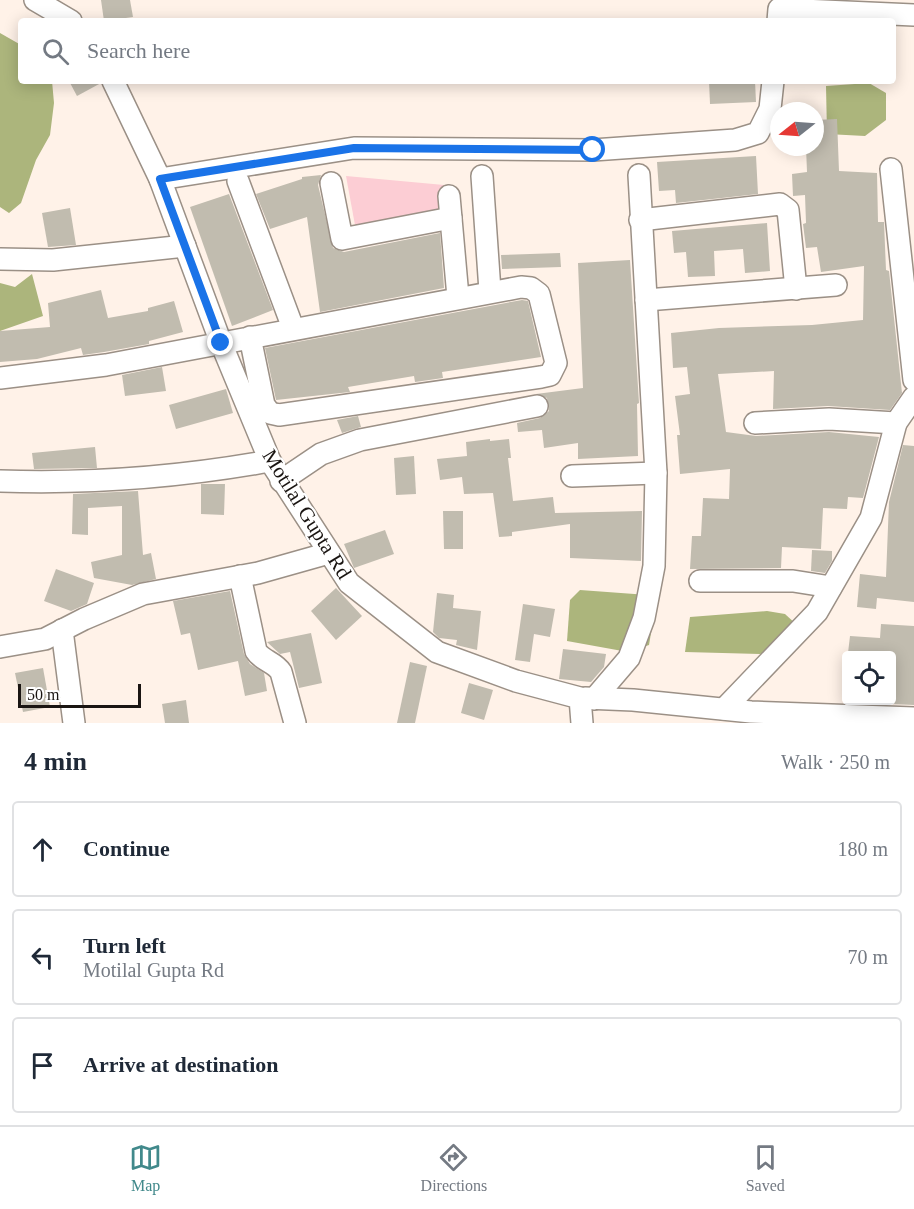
<!DOCTYPE html>
<meta charset="utf-8">
<style>
:root{--surface:#fff;--page:#f6f6f7;--text:#1f2937;--muted:#747a83;--line:#e0e1e3;--accent:#41898b}
body{margin:0;font-family:"Times New Roman",serif;background:var(--page);color:var(--text)}
.controls{position:absolute;right:18px;bottom:18px;display:grid;overflow:hidden;border-radius:6px;box-shadow:0 3px 15px #0003}
.controls button{width:54px;height:54px;display:grid;place-items:center;padding:0;border:0;border-bottom:2px solid var(--line);background:var(--surface);color:var(--text);font:30px sans-serif}
.compass{position:absolute;left:770px;top:102px;width:54px;height:54px;border-radius:50%;background:var(--surface);box-shadow:0 3px 15px #0003;rotate:253deg}
.scale{position:absolute;left:18px;bottom:15px;width:123px;box-sizing:border-box;padding-left:6px;border:3px solid #1a1512;border-top:0;font-size:16px;line-height:21px;white-space:nowrap;color:#1a1512;-webkit-text-stroke:4px #fff;paint-order:stroke}
.stop{position:absolute;width:18px;height:18px;margin:-14px;border:4px solid #1a73e8;border-radius:50%;background:#fff}
.stop.end{background:#1a73e8;border-color:#fff;box-shadow:0 2px 6px #0008}
.list{margin:0;padding:0;list-style:none}
h2{display:flex;justify-content:space-between;align-items:center;height:78px;margin:0;padding:0 24px;font-size:26px}
h2 small{font-size:20px;font-weight:400;color:var(--muted)}
.list li{display:grid;grid-template-columns:39px 1fr auto;gap:18px;align-items:center;box-sizing:border-box;height:96px;margin:0 12px 12px;padding:0 12px;border:2px solid var(--line);border-radius:6px}
.list b{display:block;font-size:22px;white-space:nowrap}
.list p{margin:0;font-size:20px;white-space:nowrap;color:var(--muted)}
.list em{font-size:20px;font-style:normal;color:var(--muted)}
.icon{flex:none;width:33px;height:33px;fill:none;stroke:currentColor;stroke-width:2;stroke-linecap:round;stroke-linejoin:round}
.map{position:relative;flex:none;width:914px;height:723px;overflow:hidden}
.search{position:absolute;background:var(--surface);box-shadow:0 3px 15px #0003;left:18px;right:18px;top:18px;height:66px;display:flex;align-items:center;gap:15px;box-sizing:border-box;padding:0 21px;border-radius:6px;color:var(--muted);font-size:22px}
.sheet{height:402px;background:var(--surface)}
nav{display:flex;justify-content:space-around;align-items:center;box-sizing:border-box;height:84px;border-top:2px solid var(--line);background:var(--surface);font-size:16px;color:var(--muted)}
nav a{display:grid;justify-items:center;gap:3px}
nav .on{color:var(--accent)}
.map>svg:first-child{display:block}
</style>
<div class="map">
<svg width="914" height="723" viewBox="0 0 914 723">
<rect width="100%" height="100%" fill="#fff2e8"/>
<polygon fill="#fccdd4" points="346,176 455,186 452,224 357,236"/>
<g fill="#acb57c">
<polygon points="0,33 21,45 21,81 52,81 54,103 50,135 36,160 21,203 9,213 0,207"/>
<polygon points="869,83 886,93 886,120 865,136 827,134 826,86"/>
<polygon points="32,274 43,316 0,331 0,283 15,287"/>
<polygon points="580,590 648,595 654,615 649,645 628,652 567,641 570,600"/>
<polygon points="767,611 785,614 797,625 789,646 760,654 685,652 690,617"/>
</g>
<g fill="#c1bcaf">
<polygon points="101,0 130,0 133,17 104,21"/>
<polygon points="69,81 100,81 101,83 77,96"/>
<polygon points="709,81 755,81 756,102 710,104"/>
<polygon points="837,119 839,171 877,173 878,222 884,222 886,270 889,271 902,393 890,410 828,406 773,409 774,371 718,374 726,432 756,436 829,432 879,437 863,498 848,497 847,509 823,508 821,549 782,547 781,568 690,569 692,536 701,536 703,498 729,499 730,469 680,474 677,435 680,435 675,396 690,394 687,367 673,368 671,333 719,328 812,325 863,320 864,266 821,272 817,247 806,248 803,224 806,223 805,195 793,196 792,174 807,172 806,147 815,147 815,120"/>
<polygon points="756,156 758,194 676,203 675,190 659,191 657,162"/>
<polygon points="321,175 318,185 333,248 344,252 440,233 444,288 320,312 307,217 270,229 256,194 302,179 302,177"/>
<polygon points="229,194 273,310 232,326 190,207"/>
<polygon points="70,208 76,245 48,247 42,213"/>
<polygon points="767,223 770,271 745,273 743,249 714,251 715,276 688,277 686,252 674,253 672,231"/>
<polygon points="560,253 561,267 502,269 501,255"/>
<polygon points="630,260 639,403 637,404 638,456 578,459 578,443 544,448 542,430 518,432 517,423 540,418 549,411 547,398 536,394 583,388 578,263"/>
<polygon points="101,290 108,318 148,311 148,308 174,301 183,332 149,341 149,344 104,352 83,355 81,348 37,359 0,362 0,331 50,327 48,303"/>
<polygon points="522,300 528,301 541,357 442,372 443,378 415,382 414,376 348,387 350,392 276,400 265,348"/>
<polygon points="162,367 166,391 125,396 122,375"/>
<polygon points="226,389 233,413 176,429 169,405"/>
<polygon points="358,416 361,427 342,433 337,420"/>
<polygon points="490,439 490,441 509,439 511,458 508,458 513,501 553,497 555,513 642,511 641,561 570,558 570,524 512,532 512,536 499,537 493,493 464,494 462,477 440,480 437,459 467,456 466,442"/>
<polygon points="903,445 914,446 914,602 877,598 876,609 857,607 860,574 886,577 889,502"/>
<polygon points="95,447 97,468 34,469 32,453"/>
<polygon points="414,456 416,494 396,495 394,458"/>
<polygon points="201,484 225,484 224,515 201,514"/>
<polygon points="138,491 143,555 151,553 156,579 132,585 94,578 91,562 122,555 122,506 88,508 88,535 72,534 73,494"/>
<polygon points="443,511 463,511 463,549 444,549"/>
<polygon points="385,530 394,554 354,568 344,544"/>
<polygon points="812,550 832,551 832,561 825,573 811,571"/>
<polygon points="56,569 94,583 87,604 71,611 44,601"/>
<polygon points="336,588 362,616 336,640 311,611"/>
<polygon points="230,591 244,654 250,664 264,673 267,691 245,696 238,661 198,670 190,633 181,635 173,601"/>
<polygon points="437,593 454,595 453,608 481,611 477,650 456,645 457,640 439,638 433,632"/>
<polygon points="523,604 555,609 550,637 534,634 530,662 515,660"/>
<polygon points="881,624 914,626 914,705 891,704 891,656 848,653 850,636 880,638"/>
<polygon points="311,633 322,683 299,688 290,652 280,654 267,642"/>
<polygon points="563,649 606,654 604,667 591,682 559,679"/>
<polygon points="410,662 427,666 415,723 397,723"/>
<polygon points="43,668 50,707 23,712 15,673"/>
<polygon points="469,683 493,690 484,720 461,713"/>
<polygon points="186,700 189,723 165,723 162,704"/>
</g>
<g fill="none" stroke-linecap="round" stroke-linejoin="round">
<g stroke="#9b9086" stroke-width="24">
<g id="minor">
<polyline points="35,0 71,21"/>
<polyline points="778,21 779,9 914,15"/>
<polyline points="113,81 160,179 221,343 270,461 349,583 437,652 516,681 580,698 582,723"/>
<polyline points="891,169 914,380"/>
<polyline points="482,176 490,291"/>
<polyline points="160,179 354,148 593,150 735,140 758,133 770,109 773,81"/>
<polyline points="238,181 293,328"/>
<polyline points="331,183 342,239 451,218"/>
<polyline points="449,196 458,297"/>
<polyline points="640,220 780,204 788,210 796,289"/>
<polyline points="0,259 53,260 185,246"/>
<polyline points="646,300 836,285"/>
<polyline points="0,378 106,365 521,287 531,288 539,294 556,363 550,375 541,377 279,415 270,413 264,405 250,337"/>
<polyline points="755,423 829,419 896,423"/>
<polyline points="572,476 656,473"/>
<path d="M0,481C90,484 181,477 270,461"/>
<polyline points="281,481 321,454 360,440 537,406"/>
<path d="M240,576L256,651C262,661 275,662 281,672L295,723"/>
<polyline points="700,581 793,581 831,587"/>
<polyline points="62,630 74,723"/>
<polyline points="0,647 45,639 84,619 143,594 258,573 329,553"/>
<polyline points="585,698 633,700 751,712 914,718"/>
<polyline points="594,699 629,658 644,618 654,566 656,473 639,175"/>
<polyline points="724,709 817,612 871,518 896,423 914,397"/>
</g>
</g>
<use href="#minor" stroke="#fff" stroke-width="21"/>
</g>
<g fill="none" stroke-linecap="round" stroke-linejoin="round">
<polyline stroke="#1a73e8" stroke-width="8" points="221,343 160,179 354,148 593,150"/>
</g>
<g text-anchor="middle" dominant-baseline="central" stroke-width="4.5" stroke-linejoin="round" paint-order="stroke">
<g font-size="21" fill="#1a1512" stroke="#fff">
<text transform="translate(307 514) rotate(58)">Motilal Gupta Rd</text>
</g>
</g>
</svg>
<div class="controls">
<button><svg class="icon" aria-label="locate" viewBox="0 0 24 24"><circle cx="12" cy="12" r="6"/><path d="M12 2v4M12 18v4M2 12h4M18 12h4"/></svg></button>
</div>
<svg class="compass" viewBox="-18 -18 36 36"><path d="M0-13l5 13h-10z" fill="#e53935"/><path d="M0 13l5-13h-10z" fill="#747a83"/></svg>
<div class="scale">50 m</div>
<div class="stop" style="left:593px;top:150px"></div>
<div class="stop end" style="left:221px;top:343px"></div>
<div class="search"><svg class="icon" aria-label="search" viewBox="0 0 24 24"><circle cx="10" cy="10" r="6"/><path d="M15 15l6 6"/></svg>Search here</div>
</div>
<section class="sheet">
<h2>4 min<small>Walk · 250 m</small></h2>
<ul class="list">
<li><svg class="icon" aria-label="ahead" viewBox="0 0 24 24"><path d="M12 20V5M6 11l6-6 6 6"/></svg><div><b>Continue</b></div><em>180 m</em></li>
<li><svg class="icon" aria-label="left" viewBox="0 0 24 24"><path d="M17 20v-9H6M10 6l-5 5 5 5"/></svg><div><b>Turn left</b><p>Motilal Gupta Rd</p></div><em>70 m</em></li>
<li><svg class="icon" aria-label="arrive" viewBox="0 0 24 24"><path d="M6 21V4h12l-3 4 3 4H6"/></svg><div><b>Arrive at destination</b></div></li>
</ul>
</section>
<nav>
<a class="on"><svg class="icon" aria-label="map" viewBox="0 0 24 24"><path d="M3 6l6-2 6 2 6-2v14l-6 2-6-2-6 2zM9 4v14M15 6v14"/></svg>Map</a>
<a><svg class="icon" aria-label="directions" viewBox="0 0 24 24"><path d="M12 3l9 9-9 9-9-9zM9 14v-3h6M13 9l2 2-2 2"/></svg>Directions</a>
<a><svg class="icon" aria-label="saved" viewBox="0 0 24 24"><path d="M7 4h10v16l-5-4-5 4z"/></svg>Saved</a>
</nav>
